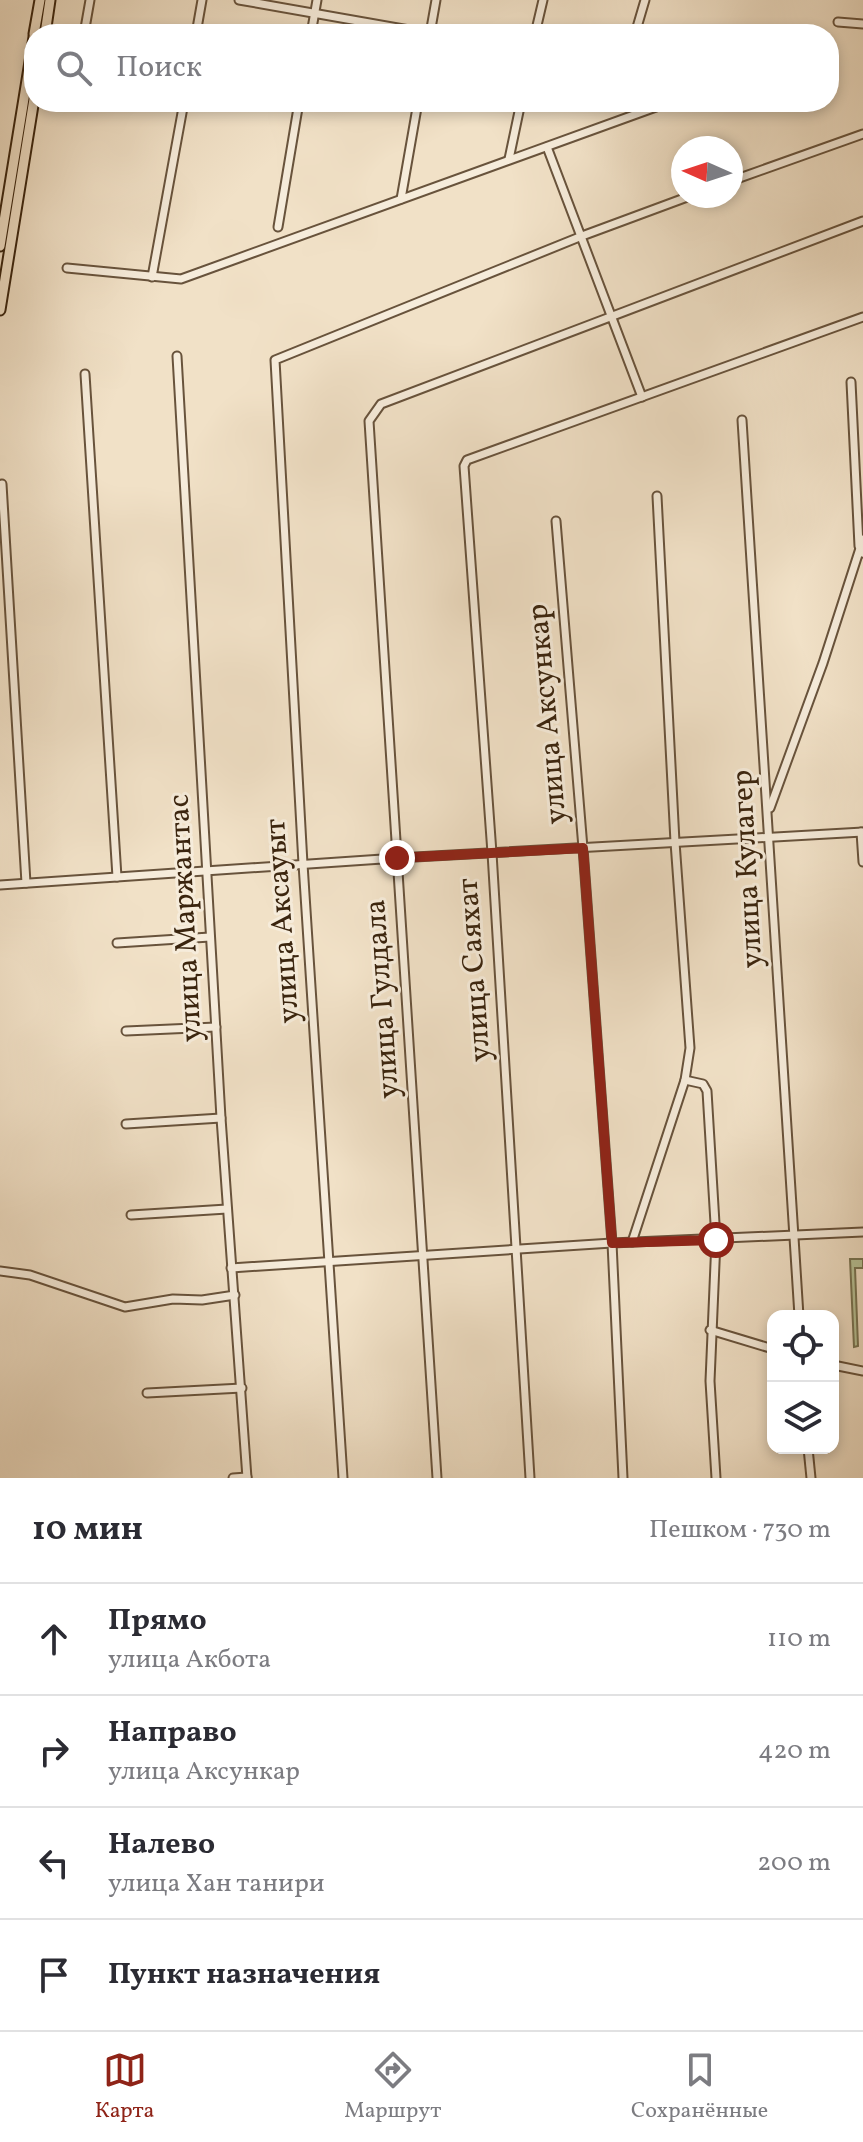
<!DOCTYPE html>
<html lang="ru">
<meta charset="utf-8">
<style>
:root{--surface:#fff;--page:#f2f2f3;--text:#2b2b33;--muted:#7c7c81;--line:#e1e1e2;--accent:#8f2418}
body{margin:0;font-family:Vollkorn,serif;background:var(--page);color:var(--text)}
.controls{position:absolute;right:24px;bottom:24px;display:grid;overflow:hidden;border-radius:16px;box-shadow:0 4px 12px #0003}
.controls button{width:72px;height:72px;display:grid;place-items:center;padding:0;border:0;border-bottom:2px solid var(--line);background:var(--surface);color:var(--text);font:40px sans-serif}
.compass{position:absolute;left:671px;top:136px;width:72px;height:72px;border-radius:50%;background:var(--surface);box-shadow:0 4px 12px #0003;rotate:273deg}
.stop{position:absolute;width:24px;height:24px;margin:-18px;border:6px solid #8f2418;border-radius:50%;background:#fff}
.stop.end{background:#8f2418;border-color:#fff;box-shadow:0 2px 8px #0008}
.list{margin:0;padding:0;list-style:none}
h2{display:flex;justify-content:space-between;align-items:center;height:104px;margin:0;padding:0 32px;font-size:34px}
h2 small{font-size:26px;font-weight:400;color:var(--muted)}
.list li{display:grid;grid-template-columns:52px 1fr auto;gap:24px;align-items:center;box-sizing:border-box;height:112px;padding:0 32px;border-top:2px solid var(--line)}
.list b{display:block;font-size:30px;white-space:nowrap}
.list p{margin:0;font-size:26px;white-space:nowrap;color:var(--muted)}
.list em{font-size:26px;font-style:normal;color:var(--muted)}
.icon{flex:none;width:44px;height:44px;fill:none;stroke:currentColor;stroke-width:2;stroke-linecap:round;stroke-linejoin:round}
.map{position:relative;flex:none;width:863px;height:1478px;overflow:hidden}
.search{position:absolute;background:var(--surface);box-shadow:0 4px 12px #0003;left:24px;right:24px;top:24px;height:88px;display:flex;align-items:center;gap:20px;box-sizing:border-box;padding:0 28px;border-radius:32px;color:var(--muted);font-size:30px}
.sheet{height:552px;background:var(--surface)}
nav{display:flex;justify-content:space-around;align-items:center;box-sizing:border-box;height:112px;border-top:2px solid var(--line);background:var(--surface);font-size:22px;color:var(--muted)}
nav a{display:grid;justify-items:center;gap:4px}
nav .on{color:var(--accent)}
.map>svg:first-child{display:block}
</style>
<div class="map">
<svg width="863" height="1478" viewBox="0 0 863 1478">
<rect width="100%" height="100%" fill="#f1e1c7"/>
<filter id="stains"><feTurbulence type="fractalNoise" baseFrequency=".0025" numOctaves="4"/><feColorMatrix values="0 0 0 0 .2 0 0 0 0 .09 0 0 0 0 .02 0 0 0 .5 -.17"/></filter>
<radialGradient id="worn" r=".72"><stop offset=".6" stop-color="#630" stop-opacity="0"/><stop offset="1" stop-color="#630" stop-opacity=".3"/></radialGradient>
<polygon fill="#b7c398" stroke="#787453" stroke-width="2" points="850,1259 863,1259 863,1268 855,1268 858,1346 854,1347"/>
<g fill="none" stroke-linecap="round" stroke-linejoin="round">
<g stroke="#68533c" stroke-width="11">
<g id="minor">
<polyline points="239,0 432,34"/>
<polyline points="838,22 863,24"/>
<polyline points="84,34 90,0"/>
<polyline points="196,34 202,0"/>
<polyline points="311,34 317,0"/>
<polyline points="430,34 436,0"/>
<polyline points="535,34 543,0"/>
<polyline points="635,34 645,0"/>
<polyline points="547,147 642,397"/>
<polyline points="509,159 521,102"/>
<polyline points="731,181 863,134"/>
<polyline points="401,199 418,102"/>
<polyline points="278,227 299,102"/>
<polyline points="67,268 181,279 656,107 659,102"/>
<polyline points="152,277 184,102"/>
<polyline points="177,356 221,1118 247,1478"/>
<polyline points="85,374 117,877"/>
<polyline points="851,382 859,546 863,553"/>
<polyline points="742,420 799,1316"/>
<polyline points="2,484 26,883"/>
<polyline points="556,521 583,848 612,1243 623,1478"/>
<polyline points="770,808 823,663 863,539"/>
<polyline points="861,832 863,862"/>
<polyline points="0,885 397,858 863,832"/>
<polyline points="117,943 210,937"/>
<polyline points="126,1031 216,1027"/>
<polyline points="685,1080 703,1084 707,1091 716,1240 710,1381 716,1478"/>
<polyline points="126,1124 221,1118"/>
<polyline points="131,1215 227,1209"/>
<polyline points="632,1242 685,1080 690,1048 675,842 657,496"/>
<polyline points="231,1268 612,1243 863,1232"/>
<polyline points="0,1271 30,1275 125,1307 173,1299 202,1300 235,1295"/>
<polyline points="710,1330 773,1349"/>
<polyline points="833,1365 863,1371"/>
<polyline points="147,1393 242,1388"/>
<polyline points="808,1448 811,1478"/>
<polyline points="233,1478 247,1477"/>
<polyline points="343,1478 303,864 275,360 582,236 690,196"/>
<polyline points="437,1478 369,421 381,404 863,221"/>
<polyline points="530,1478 492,853 464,466 467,460 863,317"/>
</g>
</g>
<g stroke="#3a240e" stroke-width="13">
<g id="major">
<polyline points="34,34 40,0"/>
<polyline points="45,34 50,0"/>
<polyline points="0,246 34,37"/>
<polyline points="0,310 34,99"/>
</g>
</g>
<use href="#minor" stroke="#f6ecdb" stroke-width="7"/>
<use href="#major" stroke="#f1e1c7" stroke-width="9"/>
</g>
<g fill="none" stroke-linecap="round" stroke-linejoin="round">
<polyline stroke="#8f2418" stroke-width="10" points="397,858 583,848 612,1243 716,1240"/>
</g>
<g text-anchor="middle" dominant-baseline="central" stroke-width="6" stroke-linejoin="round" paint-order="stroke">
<g font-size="30" fill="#3a240e" stroke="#f6ecdb">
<text transform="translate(548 714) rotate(-95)">улица Аксункар</text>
<text transform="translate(748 869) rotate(-93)">улица Кулагер</text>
<text transform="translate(186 918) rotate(-93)">улица Маржантас</text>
<text transform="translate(283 921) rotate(-94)">улица Аксауыт</text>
<text transform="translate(475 970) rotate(-94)">улица Саяхат</text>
<text transform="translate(383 999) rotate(-94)">улица Гулдала</text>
</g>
</g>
<rect width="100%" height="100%" filter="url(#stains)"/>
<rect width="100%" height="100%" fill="url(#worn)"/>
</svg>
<div class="controls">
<button><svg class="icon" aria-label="locate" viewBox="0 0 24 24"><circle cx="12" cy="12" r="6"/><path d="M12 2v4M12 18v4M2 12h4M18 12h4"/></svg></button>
<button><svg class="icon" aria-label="layers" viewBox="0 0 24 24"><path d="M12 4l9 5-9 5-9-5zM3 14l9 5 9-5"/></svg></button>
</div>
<svg class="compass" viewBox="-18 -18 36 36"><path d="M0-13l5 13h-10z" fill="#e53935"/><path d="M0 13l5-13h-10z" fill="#7c7c81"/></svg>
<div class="stop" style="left:716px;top:1240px"></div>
<div class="stop end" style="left:397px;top:858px"></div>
<div class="search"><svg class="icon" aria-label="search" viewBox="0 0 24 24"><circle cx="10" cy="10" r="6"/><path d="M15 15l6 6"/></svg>Поиск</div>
</div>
<section class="sheet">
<h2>10 мин<small>Пешком · 730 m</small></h2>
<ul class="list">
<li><svg class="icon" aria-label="ahead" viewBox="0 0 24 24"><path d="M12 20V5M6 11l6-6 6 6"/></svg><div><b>Прямо</b><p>улица Акбота</p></div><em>110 m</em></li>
<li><svg class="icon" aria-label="right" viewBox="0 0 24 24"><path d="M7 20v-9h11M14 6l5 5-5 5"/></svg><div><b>Направо</b><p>улица Аксункар</p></div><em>420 m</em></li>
<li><svg class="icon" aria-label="left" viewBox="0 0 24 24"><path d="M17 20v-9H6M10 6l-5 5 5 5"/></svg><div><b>Налево</b><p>улица Хан танири</p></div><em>200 m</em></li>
<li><svg class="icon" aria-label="arrive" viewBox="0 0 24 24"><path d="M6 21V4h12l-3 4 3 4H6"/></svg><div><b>Пункт назначения</b></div></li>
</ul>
</section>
<nav>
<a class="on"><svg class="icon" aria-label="map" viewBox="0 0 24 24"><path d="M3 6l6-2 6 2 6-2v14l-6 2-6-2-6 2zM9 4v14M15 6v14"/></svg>Карта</a>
<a><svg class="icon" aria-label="directions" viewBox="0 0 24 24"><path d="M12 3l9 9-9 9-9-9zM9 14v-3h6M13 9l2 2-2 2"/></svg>Маршрут</a>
<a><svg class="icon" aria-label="saved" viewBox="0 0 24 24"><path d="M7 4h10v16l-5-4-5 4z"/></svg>Сохранённые</a>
</nav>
